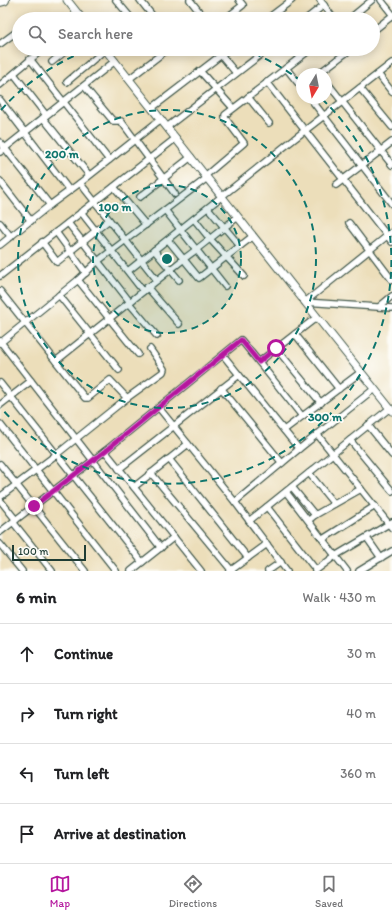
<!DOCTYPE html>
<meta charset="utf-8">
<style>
:root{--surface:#fff;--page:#f6f6f6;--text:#202124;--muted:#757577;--line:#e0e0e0;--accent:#b5179e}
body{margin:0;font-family:Itim,sans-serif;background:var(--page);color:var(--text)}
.compass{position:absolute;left:296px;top:68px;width:36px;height:36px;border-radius:50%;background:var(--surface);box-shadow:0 2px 10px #0003;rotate:190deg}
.scale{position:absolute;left:12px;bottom:10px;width:74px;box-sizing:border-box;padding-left:4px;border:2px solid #1f3d34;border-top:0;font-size:11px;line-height:14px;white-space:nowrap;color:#1f3d34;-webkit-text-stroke:3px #fdfcf7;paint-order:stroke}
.stop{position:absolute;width:12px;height:12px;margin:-9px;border:3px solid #b5179e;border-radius:50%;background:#fff}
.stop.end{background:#b5179e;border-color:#fff;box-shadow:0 1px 4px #0008}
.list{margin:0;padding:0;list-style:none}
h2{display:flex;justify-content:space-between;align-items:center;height:52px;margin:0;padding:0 16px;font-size:17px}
h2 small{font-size:13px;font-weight:400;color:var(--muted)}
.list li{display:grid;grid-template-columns:26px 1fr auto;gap:12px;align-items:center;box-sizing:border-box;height:60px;padding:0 16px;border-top:1px solid var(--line)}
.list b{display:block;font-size:15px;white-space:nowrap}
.list em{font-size:13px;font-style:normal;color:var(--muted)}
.icon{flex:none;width:22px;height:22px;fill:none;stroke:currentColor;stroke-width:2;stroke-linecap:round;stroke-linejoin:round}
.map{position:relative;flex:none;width:392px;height:571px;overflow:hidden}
.search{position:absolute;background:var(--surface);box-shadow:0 2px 10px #0003;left:12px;right:12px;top:12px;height:44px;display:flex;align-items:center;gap:10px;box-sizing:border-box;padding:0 14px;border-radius:22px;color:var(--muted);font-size:15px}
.sheet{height:292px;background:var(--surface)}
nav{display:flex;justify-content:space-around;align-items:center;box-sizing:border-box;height:56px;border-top:1px solid var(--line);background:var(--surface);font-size:11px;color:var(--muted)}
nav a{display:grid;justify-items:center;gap:2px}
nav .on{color:var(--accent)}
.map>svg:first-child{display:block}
</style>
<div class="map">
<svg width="392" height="571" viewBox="0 0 392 571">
<rect width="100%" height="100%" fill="#fdfcf7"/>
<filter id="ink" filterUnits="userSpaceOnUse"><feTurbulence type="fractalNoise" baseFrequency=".025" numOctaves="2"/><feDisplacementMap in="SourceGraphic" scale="8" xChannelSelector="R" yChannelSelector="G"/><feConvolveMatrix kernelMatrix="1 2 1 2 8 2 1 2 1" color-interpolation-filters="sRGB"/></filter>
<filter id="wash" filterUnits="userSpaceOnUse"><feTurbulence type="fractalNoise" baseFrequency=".012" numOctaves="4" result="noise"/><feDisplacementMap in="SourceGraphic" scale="16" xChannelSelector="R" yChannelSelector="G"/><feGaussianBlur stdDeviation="0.9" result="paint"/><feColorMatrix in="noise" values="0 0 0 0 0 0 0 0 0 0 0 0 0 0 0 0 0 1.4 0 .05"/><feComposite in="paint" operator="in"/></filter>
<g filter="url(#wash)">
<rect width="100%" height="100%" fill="#ecdeba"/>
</g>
<g filter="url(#ink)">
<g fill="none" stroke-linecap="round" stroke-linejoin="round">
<g stroke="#3e5548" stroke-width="8">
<g id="street">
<polyline points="116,0 132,19"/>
<polyline points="140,0 155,19"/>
<polyline points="190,0 205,19"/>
<polyline points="320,0 334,19"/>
<polyline points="381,0 392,14"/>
<polyline points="225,19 243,5 239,0"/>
<polyline points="267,19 292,0"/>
<polyline points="306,19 324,5"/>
<polyline points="349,19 372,0"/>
<polyline points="373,31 392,16"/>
<polyline points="0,44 19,30"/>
<polyline points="221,55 236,73"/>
<polyline points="30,59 109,160"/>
<polyline points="52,62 68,49"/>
<polyline points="286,68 302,88"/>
<polyline points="200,71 233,108"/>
<polyline points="14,74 46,115"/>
<polyline points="321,74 322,71 351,49"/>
<polyline points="378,74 392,92"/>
<polyline points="129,79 168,49"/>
<polyline points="326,81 392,165"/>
<polyline points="67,82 106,49"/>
<polyline points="267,82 392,242"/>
<polyline points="0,85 43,49"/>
<polyline points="84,86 113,121 121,121 175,194"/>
<polyline points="360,88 392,127"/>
<polyline points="248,97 269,123"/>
<polyline points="310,98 392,204"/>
<polyline points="0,100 69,190"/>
<polyline points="152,108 229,49"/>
<polyline points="43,118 89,175"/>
<polyline points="167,127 268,49"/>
<polyline points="0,142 50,205"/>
<polyline points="0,152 115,61"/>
<polyline points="205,176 244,143 225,118 225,115 311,49"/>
<polyline points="0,181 31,221"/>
<polyline points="80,183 157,280"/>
<polyline points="336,185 392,142"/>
<polyline points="114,187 146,225"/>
<polyline points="140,197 191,157"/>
<polyline points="208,208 240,246"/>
<polyline points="165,210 225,286"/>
<polyline points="81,212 143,291"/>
<polyline points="194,219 210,239 244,276"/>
<polyline points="0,223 11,237"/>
<polyline points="68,223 130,302"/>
<polyline points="349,223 392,280"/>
<polyline points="56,232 86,273"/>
<polyline points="168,240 199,278 253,236"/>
<polyline points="42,242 57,262 109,220"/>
<polyline points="0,245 50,205 80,183 161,119"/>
<polyline points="154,250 179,280"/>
<polyline points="128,271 294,139 392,63"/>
<polyline points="0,276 176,138"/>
<polyline points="78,280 138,354"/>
<polyline points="147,287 179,324"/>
<polyline points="0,291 85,398 88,398 110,380 127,398 57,454 0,497"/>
<polyline points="59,295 119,370"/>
<polyline points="305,302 392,232"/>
<polyline points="305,302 392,308"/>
<polyline points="129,303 157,336"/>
<polyline points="380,306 392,296"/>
<polyline points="295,334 339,389"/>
<polyline points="0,341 161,548"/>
<polyline points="0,343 78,280 98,261 207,178"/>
<polyline points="276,348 321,403"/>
<polyline points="223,355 299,449"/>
<path d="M56,361C99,327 142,292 185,258C203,245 220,230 238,217"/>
<polyline points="259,362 302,416"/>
<polyline points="0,383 142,562"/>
<polyline points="221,388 282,463"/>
<polyline points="127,398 163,372 164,369 150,349"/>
<polyline points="0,405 31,381"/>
<polyline points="159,408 235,502 287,571"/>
<polyline points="0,424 116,571"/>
<polyline points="368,425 392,455"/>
<polyline points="284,430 361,372"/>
<polyline points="317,434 392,528"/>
<polyline points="350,440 392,491"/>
<polyline points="105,451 201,571"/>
<polyline points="169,459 248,558"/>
<polyline points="0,464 85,571"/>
<polyline points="119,469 239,375"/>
<polyline points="151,473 232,571"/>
<polyline points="309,473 334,504"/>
<polyline points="134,487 188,444"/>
<polyline points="292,487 315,515"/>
<polyline points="286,492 347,571"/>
<polyline points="0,500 16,520"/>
<polyline points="235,502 299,449 374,389"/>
<polyline points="267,507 316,570"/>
<polyline points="309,520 315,515 361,489"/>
<polyline points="249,521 390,408"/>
<polyline points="13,522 52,571"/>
<polyline points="0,532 105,451 241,340 259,362 317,317"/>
<polyline points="367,538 381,558"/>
<polyline points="323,539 375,506"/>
<polyline points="0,544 22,571"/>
<polyline points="131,571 174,537"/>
<polyline points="230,571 267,544"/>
<polyline points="268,571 281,562"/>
<polyline points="315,571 335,556 392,522"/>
<polyline points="359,571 392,551"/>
</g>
</g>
<g stroke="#3e5548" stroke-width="9">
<g id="secondary">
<polyline points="67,0 82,19"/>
<polyline points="105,49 317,317 392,411"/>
</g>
</g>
<g stroke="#3e5548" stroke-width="12">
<polyline id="highway" points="0,1 4,0"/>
</g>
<use href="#street" stroke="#fff" stroke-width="5.5"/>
<use href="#secondary" stroke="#fff" stroke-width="7"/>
<use href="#highway" stroke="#fff" stroke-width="10"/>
</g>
</g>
<g fill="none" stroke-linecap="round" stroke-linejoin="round" filter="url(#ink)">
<polyline stroke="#b5179e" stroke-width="5" points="34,506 105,451 241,340 259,362 276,348"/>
</g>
<circle cx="167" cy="259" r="74" fill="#0f766e" fill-opacity=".12"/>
<g fill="none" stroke="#0f766e" stroke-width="2" stroke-dasharray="7 5">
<circle cx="167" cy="259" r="74"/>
<circle cx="167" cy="259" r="149"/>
<path d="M1 110A223 223 0 0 1 91 49M243 49A223 223 0 0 1 301 81M322 99A223 223 0 1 1 1 408"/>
</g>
<circle cx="167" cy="259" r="6" fill="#0f766e" stroke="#fdfcf7" stroke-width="2"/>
<g font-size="12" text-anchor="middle" font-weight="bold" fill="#0f766e" stroke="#fdfcf7" stroke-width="3.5" stroke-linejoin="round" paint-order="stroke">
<text x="62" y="158">200 m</text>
<text x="115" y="211">100 m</text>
<text x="325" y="421">300 m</text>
</g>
</svg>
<svg class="compass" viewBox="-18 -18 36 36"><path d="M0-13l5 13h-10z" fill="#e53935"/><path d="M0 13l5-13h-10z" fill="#757577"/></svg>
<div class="scale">100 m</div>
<div class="stop" style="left:276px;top:348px"></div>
<div class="stop end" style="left:34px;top:506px"></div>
<div class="search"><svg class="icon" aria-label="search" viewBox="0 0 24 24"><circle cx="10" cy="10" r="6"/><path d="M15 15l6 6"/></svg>Search here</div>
</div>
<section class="sheet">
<h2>6 min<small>Walk · 430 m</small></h2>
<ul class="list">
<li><svg class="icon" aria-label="ahead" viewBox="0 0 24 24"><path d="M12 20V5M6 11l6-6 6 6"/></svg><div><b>Continue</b></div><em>30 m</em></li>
<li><svg class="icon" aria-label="right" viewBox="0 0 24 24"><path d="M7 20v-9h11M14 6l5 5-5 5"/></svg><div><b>Turn right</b></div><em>40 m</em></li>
<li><svg class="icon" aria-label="left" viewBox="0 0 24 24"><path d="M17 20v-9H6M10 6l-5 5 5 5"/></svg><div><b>Turn left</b></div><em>360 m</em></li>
<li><svg class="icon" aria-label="arrive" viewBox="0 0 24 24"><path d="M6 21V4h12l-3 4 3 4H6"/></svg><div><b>Arrive at destination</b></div></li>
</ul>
</section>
<nav>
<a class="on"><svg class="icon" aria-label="map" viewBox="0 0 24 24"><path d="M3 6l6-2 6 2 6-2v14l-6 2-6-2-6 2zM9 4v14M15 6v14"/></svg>Map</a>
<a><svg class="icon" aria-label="directions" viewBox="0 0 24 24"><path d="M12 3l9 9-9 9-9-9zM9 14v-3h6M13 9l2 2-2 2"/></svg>Directions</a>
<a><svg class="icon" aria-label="saved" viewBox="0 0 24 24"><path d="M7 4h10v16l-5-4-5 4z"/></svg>Saved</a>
</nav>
